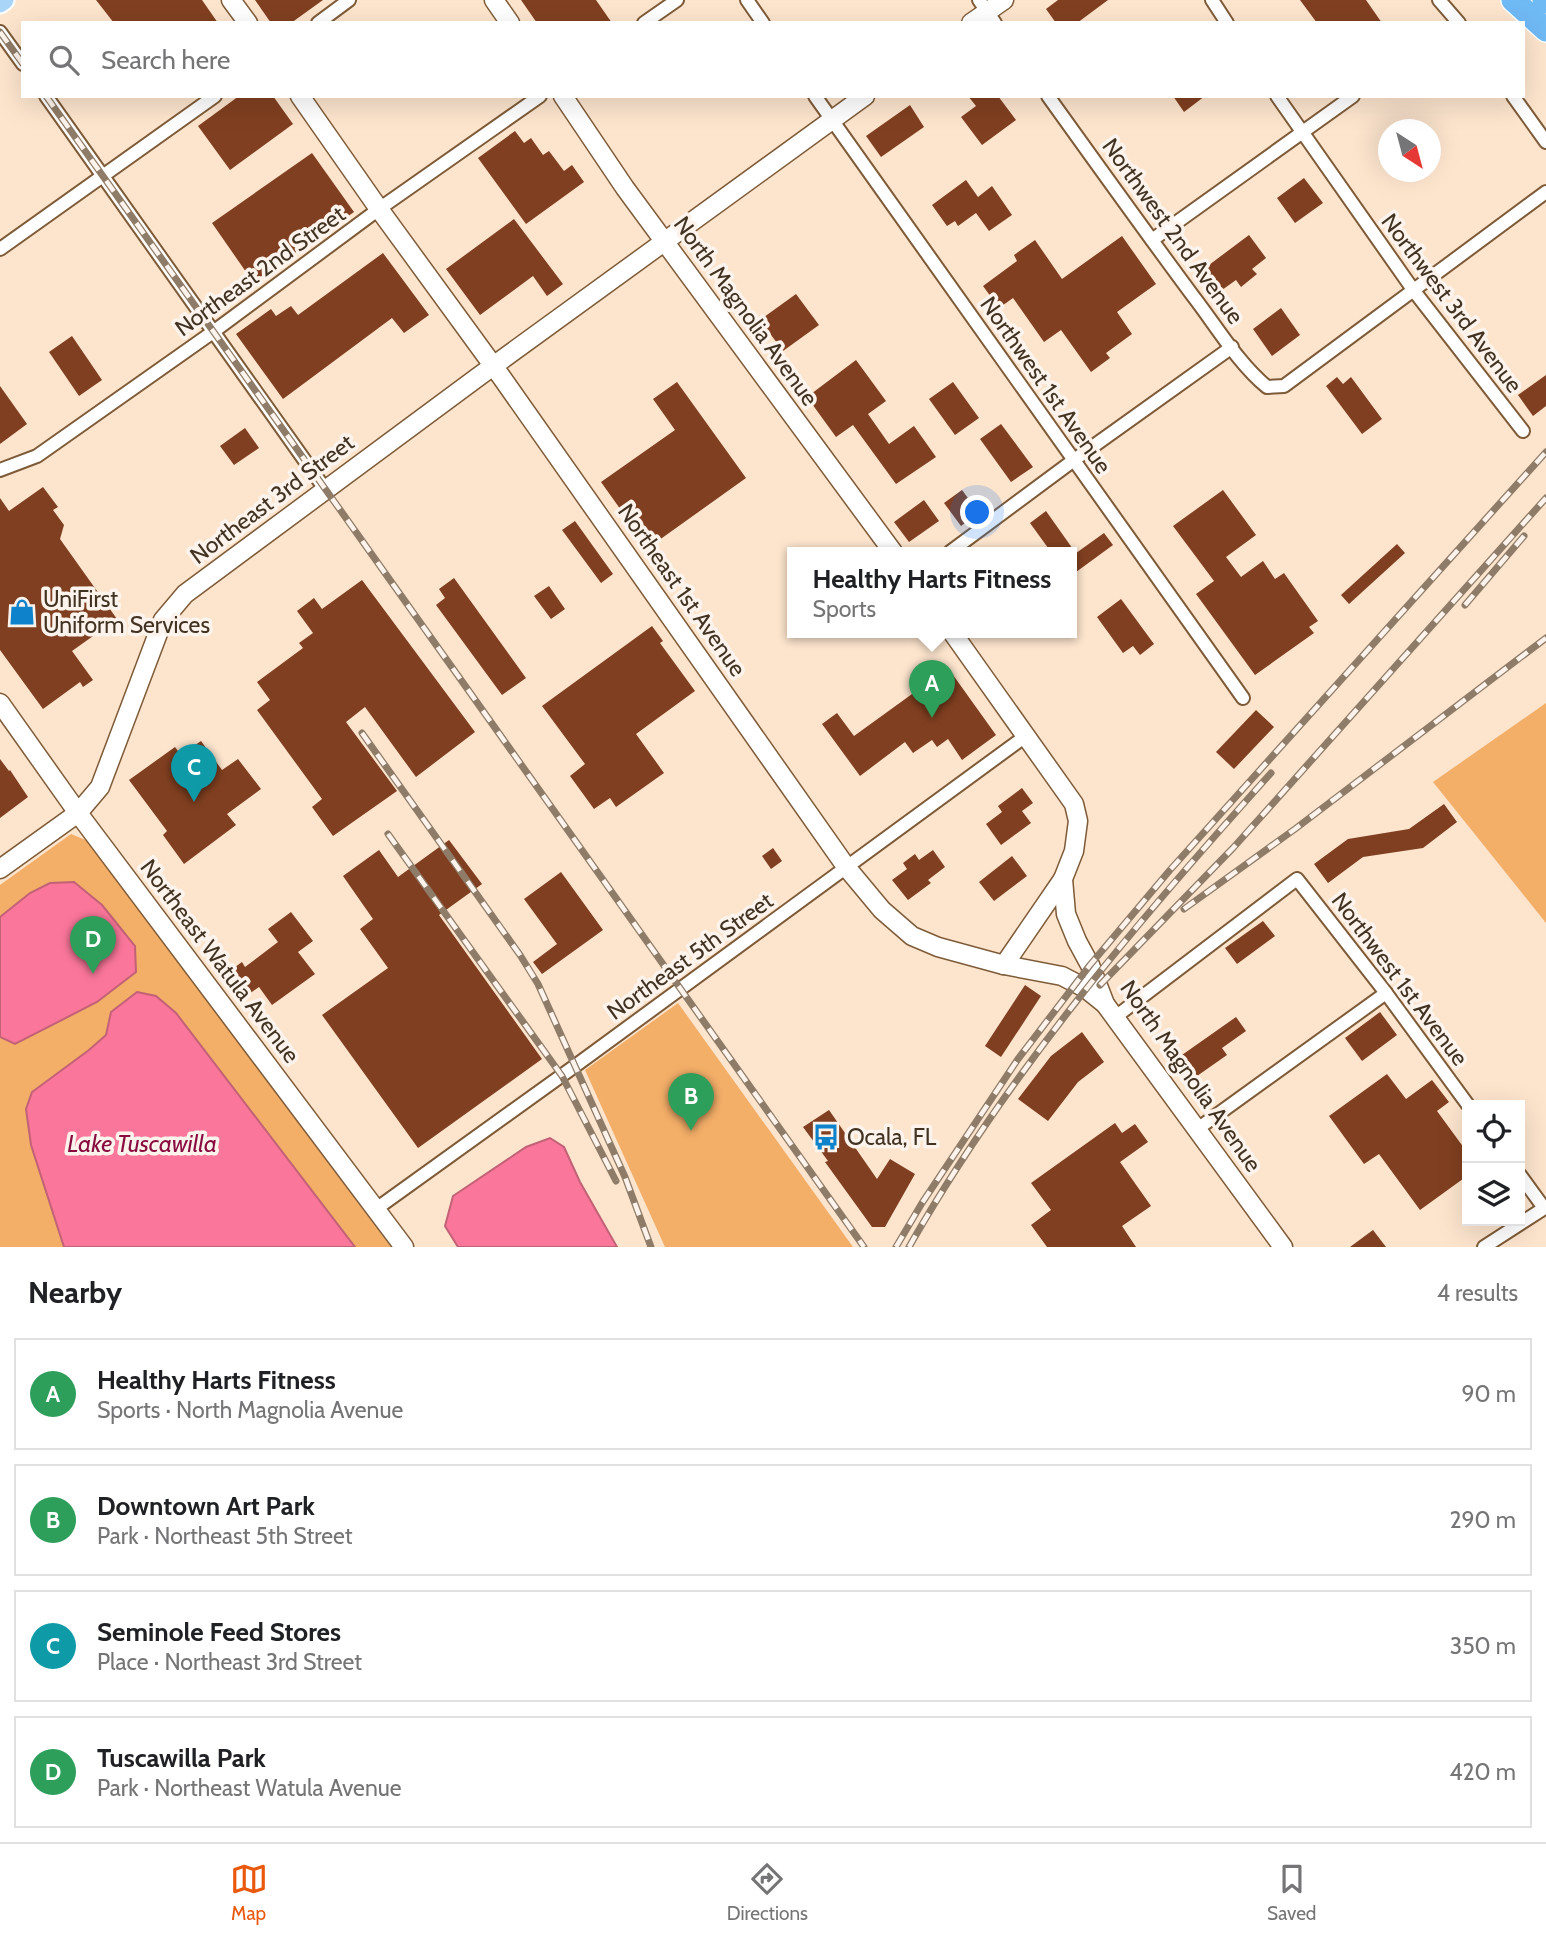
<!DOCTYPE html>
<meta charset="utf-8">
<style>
:root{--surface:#fff;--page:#f2f2f2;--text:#202124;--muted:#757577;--line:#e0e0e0;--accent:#ea580c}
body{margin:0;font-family:Cabin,sans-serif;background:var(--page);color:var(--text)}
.controls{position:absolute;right:21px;bottom:21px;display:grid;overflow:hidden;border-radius:0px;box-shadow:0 7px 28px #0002}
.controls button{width:63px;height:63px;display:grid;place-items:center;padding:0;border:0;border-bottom:2px solid var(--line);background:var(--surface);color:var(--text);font:35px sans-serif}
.compass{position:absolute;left:1378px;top:119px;width:63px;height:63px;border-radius:50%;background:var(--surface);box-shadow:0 7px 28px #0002;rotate:144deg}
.you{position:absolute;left:978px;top:513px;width:24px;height:24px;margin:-18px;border:5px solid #fff;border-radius:50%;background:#1a73e8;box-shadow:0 0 0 10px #1a73e833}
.badge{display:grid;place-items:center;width:46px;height:46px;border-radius:50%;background:var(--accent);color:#fff;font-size:23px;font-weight:700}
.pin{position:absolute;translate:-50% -58px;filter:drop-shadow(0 2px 4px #0008)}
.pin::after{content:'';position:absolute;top:37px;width:24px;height:21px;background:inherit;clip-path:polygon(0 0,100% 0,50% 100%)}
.popup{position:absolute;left:787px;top:547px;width:290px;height:91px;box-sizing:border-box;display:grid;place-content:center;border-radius:0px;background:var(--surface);filter:drop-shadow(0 2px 5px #0005);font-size:23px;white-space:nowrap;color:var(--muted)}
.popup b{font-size:26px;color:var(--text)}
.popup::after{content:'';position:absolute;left:50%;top:100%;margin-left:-14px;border:14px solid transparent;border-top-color:var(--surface)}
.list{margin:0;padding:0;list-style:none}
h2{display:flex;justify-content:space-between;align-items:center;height:91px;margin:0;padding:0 28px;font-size:30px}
h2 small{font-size:23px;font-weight:400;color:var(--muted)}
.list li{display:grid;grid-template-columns:46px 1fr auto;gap:21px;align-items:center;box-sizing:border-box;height:112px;margin:0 14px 14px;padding:0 14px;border:2px solid var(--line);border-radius:0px}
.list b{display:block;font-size:26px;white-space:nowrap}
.list p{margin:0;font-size:23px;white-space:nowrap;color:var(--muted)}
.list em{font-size:23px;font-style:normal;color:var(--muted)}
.icon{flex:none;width:38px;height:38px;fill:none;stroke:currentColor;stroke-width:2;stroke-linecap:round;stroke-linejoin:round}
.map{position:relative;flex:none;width:1546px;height:1247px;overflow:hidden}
.search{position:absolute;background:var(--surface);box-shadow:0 7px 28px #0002;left:21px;right:21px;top:21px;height:77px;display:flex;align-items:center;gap:18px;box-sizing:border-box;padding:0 24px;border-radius:0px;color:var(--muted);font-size:26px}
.sheet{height:595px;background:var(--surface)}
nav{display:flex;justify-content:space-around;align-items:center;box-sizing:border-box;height:98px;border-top:2px solid var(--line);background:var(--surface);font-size:19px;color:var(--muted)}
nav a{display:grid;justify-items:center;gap:4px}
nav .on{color:var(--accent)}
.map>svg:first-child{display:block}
</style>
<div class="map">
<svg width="1546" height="1247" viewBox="0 0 1546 1247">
<rect width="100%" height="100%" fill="#fce4cd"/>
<g fill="#f3ae68">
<polygon points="1546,703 1546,923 1433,782"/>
<polygon points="71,834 88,841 391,1247 0,1247 0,885"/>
<polygon points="678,1003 853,1247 665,1247 585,1070"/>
</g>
<g fill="#fa769a" stroke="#c26276" stroke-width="2">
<polygon points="74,882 102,905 135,946 136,972 97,1002 15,1044 0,1037 0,917 30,893 50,883"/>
<polygon points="137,992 156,996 176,1013 355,1247 64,1247 31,1145 26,1109 32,1092 89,1050 106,1035 111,1012"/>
<polygon points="550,1138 564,1147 580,1182 617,1247 458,1247 445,1226 453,1196 526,1147"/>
</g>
<g fill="#803f20">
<polygon points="96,0 202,0 218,23 114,23"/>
<polygon points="255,0 323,0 291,23 271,23"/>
<polygon points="521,0 596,0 612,23 537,23"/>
<polygon points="1058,0 1108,0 1077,23 1056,23 1046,9"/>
<polygon points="1300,0 1366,0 1382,23 1317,23"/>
<polygon points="239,96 273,96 293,124 230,170 198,126"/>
<polygon points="968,96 998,96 1016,120 982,145 961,117 976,106"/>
<polygon points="1173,96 1205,96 1184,112"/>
<polygon points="910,105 924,127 881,157 866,136"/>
<polygon points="515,131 524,143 531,138 543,155 549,151 564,171 572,165 584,182 526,224 478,158"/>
<polygon points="312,153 354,212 253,282 212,223"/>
<polygon points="1304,178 1323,203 1295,223 1277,198"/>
<polygon points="966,180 978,197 992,186 1012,215 989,231 976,213 958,226 955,221 947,226 932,205"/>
<polygon points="514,219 563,284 547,296 533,276 480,315 446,269"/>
<polygon points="1249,235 1266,258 1252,269 1257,274 1241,287 1236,280 1222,290 1205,268"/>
<polygon points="1122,236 1156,284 1117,312 1132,334 1106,353 1110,358 1091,372 1061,330 1044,342 1013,298 999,308 983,286 1017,261 1014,255 1035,240 1062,279"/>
<polygon points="383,253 429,315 404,333 392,318 283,399 236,334 271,309 276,316 291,306 298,315"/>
<polygon points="796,294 819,325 783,351 760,320"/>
<polygon points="1281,308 1300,335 1272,356 1253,329"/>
<polygon points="72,336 102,380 79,396 49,352"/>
<polygon points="856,360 886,401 868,414 889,444 914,426 936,457 896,484 853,425 836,437 807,397"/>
<polygon points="1546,375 1546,406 1533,416 1518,395"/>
<polygon points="1337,377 1343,384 1351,377 1382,419 1362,434 1326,386"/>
<polygon points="677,382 746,478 648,548 601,482 675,430 653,399"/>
<polygon points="953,382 979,418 955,435 929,399"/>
<polygon points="0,386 27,424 0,444"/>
<polygon points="1001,424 1033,467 1011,482 980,439"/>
<polygon points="245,428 259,448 234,465 220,446"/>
<polygon points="43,487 58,507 53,510 64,525 60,539 117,619 72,651 93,680 83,687 80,682 43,709 0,650 0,498 9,511"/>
<polygon points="962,490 979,513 961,526 944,503"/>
<polygon points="1223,490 1256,535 1226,557 1241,577 1263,561 1275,579 1284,573 1318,621 1309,627 1314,633 1255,675 1196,594 1214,581 1173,526"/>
<polygon points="924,500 939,521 909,542 894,522"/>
<polygon points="1046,511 1075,552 1051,552 1030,523"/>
<polygon points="575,521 613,574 601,583 562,530"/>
<polygon points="1104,533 1113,545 1072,575 1072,556"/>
<polygon points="1397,544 1405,553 1349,604 1341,595"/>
<polygon points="454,578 526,678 502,695 436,605 445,598 439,589"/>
<polygon points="362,580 475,732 416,777 365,707 346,722 397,791 333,836 312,807 322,799 257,710 270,700 257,682 303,648 299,643 313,633 297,611 314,598 322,609"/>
<polygon points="549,586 565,609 551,619 534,596"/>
<polygon points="1121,599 1154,644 1140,655 1133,646 1123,653 1097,617"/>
<polygon points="652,626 663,641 660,643 695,691 636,734 664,773 616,807 610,798 594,809 570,776 585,764 542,706"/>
<polygon points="948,668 996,735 962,760 948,739 937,747 932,740 913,753 905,742 860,776 822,724 837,713 854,736"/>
<polygon points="1256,710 1274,727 1234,769 1216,752"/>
<polygon points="201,741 222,770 238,759 261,789 227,814 236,825 184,864 163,835 167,831 129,780 175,747 181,755"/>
<polygon points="0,759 9,771 10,770 28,797 0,818"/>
<polygon points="1022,788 1033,803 1022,811 1031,823 1001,845 986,824 1002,812 998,806"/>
<polygon points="1444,804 1457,822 1423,848 1363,857 1328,883 1314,864 1348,839 1409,829"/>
<polygon points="449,840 482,884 439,915 542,1059 418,1148 322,1015 388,968 360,929 373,919 343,876 379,850 398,877"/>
<polygon points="773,848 782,861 771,869 762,856"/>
<polygon points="933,850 945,867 928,880 931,883 908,900 892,880 907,869 903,863 915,854 919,860"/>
<polygon points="1012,856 1027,876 994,901 979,882"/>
<polygon points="561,872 603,930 542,974 533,962 557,944 524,899"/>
<polygon points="291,912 313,941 298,952 315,974 272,1005 259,987 249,994 231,970 242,962 245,967 278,942 268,929"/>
<polygon points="1263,921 1275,936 1237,964 1225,948"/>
<polygon points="1025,985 1041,996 1001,1057 985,1046"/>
<polygon points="1380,1012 1397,1035 1362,1061 1345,1038"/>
<polygon points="1236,1017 1246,1031 1222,1048 1227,1055 1197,1076 1182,1055"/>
<polygon points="1082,1032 1104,1062 1078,1082 1048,1121 1018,1099 1051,1056"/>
<polygon points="1387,1074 1406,1099 1432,1080 1449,1102 1437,1111 1467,1152 1467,1176 1420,1210 1379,1154 1364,1164 1329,1116"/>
<polygon points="829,1110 877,1179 890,1159 915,1174 885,1227 872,1227 825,1162 828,1161 803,1127"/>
<polygon points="1115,1123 1122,1133 1135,1124 1148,1142 1120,1162 1151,1206 1122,1226 1136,1247 1047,1247 1031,1225 1051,1210 1031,1183"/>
<polygon points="1373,1230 1386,1247 1350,1247"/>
</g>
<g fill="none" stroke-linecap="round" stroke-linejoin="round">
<g stroke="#7e5b38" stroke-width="16">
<g id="street">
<polyline points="747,0 763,23"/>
<polyline points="979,0 995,23"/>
<polyline points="1212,0 1227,23"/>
<polyline points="1439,0 1459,23"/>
<polyline points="318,23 349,0"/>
<polyline points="644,23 677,0"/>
<polyline points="0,32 23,64"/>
<polyline points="46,96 325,489"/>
<polyline points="815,96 1243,698"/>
<path d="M1048,96C1096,163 1144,230 1193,296C1217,327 1238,363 1267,387L1284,386L1546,192"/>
<polyline points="1277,96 1414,291 1523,431"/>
<polyline points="1513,96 1546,142"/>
<polyline points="1152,240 1353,96"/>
<polyline points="0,249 215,96"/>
<polyline points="0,470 37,456 213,332 379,209 540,96"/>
<polyline points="950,552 1074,460 1232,347"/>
<polyline points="1114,1018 1297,879 1386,993 1468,1105"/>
<polyline points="1196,1130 1386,993"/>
<polyline points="1520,1175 1544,1208"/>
<polyline points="376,1209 575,1066 1027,735"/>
<polyline points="1484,1247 1546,1207"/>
</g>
</g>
<g stroke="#7e5b38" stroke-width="21">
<g id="secondary">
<polyline points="231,0 248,23"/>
<polyline points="494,0 510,23"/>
<polyline points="971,23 1004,0"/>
<polyline points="300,96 379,209 500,375 847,868 882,910 912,936 938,947 1004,965 1062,976 1085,988 1105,1004"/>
<polyline points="563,96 625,188 893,552"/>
<polyline points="952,632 1074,804 1078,821 1074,851 1063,879 1066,914 1077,941 1090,965 1105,1004 1283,1247"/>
<polyline points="0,703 78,813 404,1247"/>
<polyline points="0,869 78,813 100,787 163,620 185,594 478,377 865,96"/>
<polyline points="1004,965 1063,879"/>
</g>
</g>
<g stroke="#fff" stroke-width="23">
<polyline id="primary" points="0,3 4,0"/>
</g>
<g stroke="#fff" stroke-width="26">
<g id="highway">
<polyline points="1513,0 1546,30"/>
<polyline points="1544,0 1546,2"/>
</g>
</g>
<use href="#street" stroke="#fff" stroke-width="12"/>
<use href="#secondary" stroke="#fff" stroke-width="18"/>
<use href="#primary" stroke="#a9d5f9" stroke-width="19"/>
<use href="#highway" stroke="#6fb9f5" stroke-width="23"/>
<g stroke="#8e7b68" stroke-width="7">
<g id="rail">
<polyline points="0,32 23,64"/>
<polyline points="46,96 864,1247"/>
<polyline points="1465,605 1524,536"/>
<polyline points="362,733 520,955 538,984 625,1177 651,1247"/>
<polyline points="388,834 562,1076 616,1181"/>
<polyline points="1184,909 1295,829 1546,638"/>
<polyline points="1100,985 1233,848 1546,498"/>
<polyline points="896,1247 922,1203 1018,1059 1090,965 1170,870 1546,452"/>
<path d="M909,1247C1008,1073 1138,921 1271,773"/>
</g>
</g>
<use href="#rail" stroke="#fcf4ec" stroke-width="4.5" stroke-dasharray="13" stroke-linecap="butt"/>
</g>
<defs>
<g id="shop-bare" transform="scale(2.1)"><path d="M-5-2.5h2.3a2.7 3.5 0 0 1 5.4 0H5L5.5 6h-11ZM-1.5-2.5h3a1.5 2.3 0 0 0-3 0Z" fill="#0e83cc" stroke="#fcf4ec" stroke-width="2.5" paint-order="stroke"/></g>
<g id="bus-bare" transform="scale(2.1)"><path d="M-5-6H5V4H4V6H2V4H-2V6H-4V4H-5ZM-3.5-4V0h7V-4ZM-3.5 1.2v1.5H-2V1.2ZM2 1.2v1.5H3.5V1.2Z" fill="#0e83cc" stroke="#fcf4ec" stroke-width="2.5" paint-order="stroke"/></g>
</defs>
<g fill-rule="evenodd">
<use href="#shop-bare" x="22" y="612"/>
<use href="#bus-bare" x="826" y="1137"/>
</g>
<g text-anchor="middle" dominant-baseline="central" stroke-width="7" stroke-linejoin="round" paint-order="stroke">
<g font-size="23" fill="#413222" stroke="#fcf4ec">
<text transform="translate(1173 231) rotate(54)">Northwest 2nd Avenue</text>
<text transform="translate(260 271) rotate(-36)">Northeast 2nd Street</text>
<text transform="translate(1452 303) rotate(53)">Northwest 3rd Avenue</text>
<text transform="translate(746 311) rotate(54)">North Magnolia Avenue</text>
<text transform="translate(1046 385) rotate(55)">Northwest 1st Avenue</text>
<text transform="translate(272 499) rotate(-37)">Northeast 3rd Street</text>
<text transform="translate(682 590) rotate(55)">Northeast 1st Avenue</text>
<text transform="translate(690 956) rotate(-36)">Northeast 5th Street</text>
<text transform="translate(220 961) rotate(53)">Northeast Watula Avenue</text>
<text transform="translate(1400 979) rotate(53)">Northwest 1st Avenue</text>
<text transform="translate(1191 1076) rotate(55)">North Magnolia Avenue</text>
</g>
<g font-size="23" fill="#413222" stroke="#fcf4ec" text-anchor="start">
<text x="43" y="599">UniFirst<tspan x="43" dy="26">Uniform Services</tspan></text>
<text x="847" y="1137">Ocala, FL</text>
</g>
<g font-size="24" font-style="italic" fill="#880c3f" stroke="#fcf4ec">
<text x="142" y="1143">Lake Tuscawilla</text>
</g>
</g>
</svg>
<div class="controls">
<button><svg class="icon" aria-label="locate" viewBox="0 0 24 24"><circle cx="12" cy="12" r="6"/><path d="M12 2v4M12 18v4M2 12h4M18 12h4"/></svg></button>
<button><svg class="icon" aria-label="layers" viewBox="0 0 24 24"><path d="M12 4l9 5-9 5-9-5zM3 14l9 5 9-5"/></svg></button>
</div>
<svg class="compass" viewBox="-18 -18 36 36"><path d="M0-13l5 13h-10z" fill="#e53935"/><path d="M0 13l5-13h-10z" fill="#757577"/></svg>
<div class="you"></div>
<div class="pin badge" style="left:932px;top:718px;background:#2e9e5b">A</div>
<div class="popup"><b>Healthy Harts Fitness</b>Sports</div>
<div class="pin badge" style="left:691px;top:1131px;background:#2e9e5b">B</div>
<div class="pin badge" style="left:194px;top:802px;background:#0f9aa8">C</div>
<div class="pin badge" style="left:93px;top:974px;background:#2e9e5b">D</div>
<div class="search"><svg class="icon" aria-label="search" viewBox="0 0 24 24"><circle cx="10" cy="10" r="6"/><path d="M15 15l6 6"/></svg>Search here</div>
</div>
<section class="sheet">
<h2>Nearby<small>4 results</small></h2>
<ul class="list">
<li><span class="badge" style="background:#2e9e5b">A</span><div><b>Healthy Harts Fitness</b><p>Sports · North Magnolia Avenue</p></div><em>90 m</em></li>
<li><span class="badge" style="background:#2e9e5b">B</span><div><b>Downtown Art Park</b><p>Park · Northeast 5th Street</p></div><em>290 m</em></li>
<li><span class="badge" style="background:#0f9aa8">C</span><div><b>Seminole Feed Stores</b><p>Place · Northeast 3rd Street</p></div><em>350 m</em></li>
<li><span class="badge" style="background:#2e9e5b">D</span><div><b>Tuscawilla Park</b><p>Park · Northeast Watula Avenue</p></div><em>420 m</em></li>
</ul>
</section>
<nav>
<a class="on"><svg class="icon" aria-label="map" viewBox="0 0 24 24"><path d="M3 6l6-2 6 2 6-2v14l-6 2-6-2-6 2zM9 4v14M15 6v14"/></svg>Map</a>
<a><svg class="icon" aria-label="directions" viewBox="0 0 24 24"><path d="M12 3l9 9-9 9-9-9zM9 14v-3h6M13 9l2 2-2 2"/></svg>Directions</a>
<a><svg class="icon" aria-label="saved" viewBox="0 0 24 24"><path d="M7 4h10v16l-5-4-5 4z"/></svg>Saved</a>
</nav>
